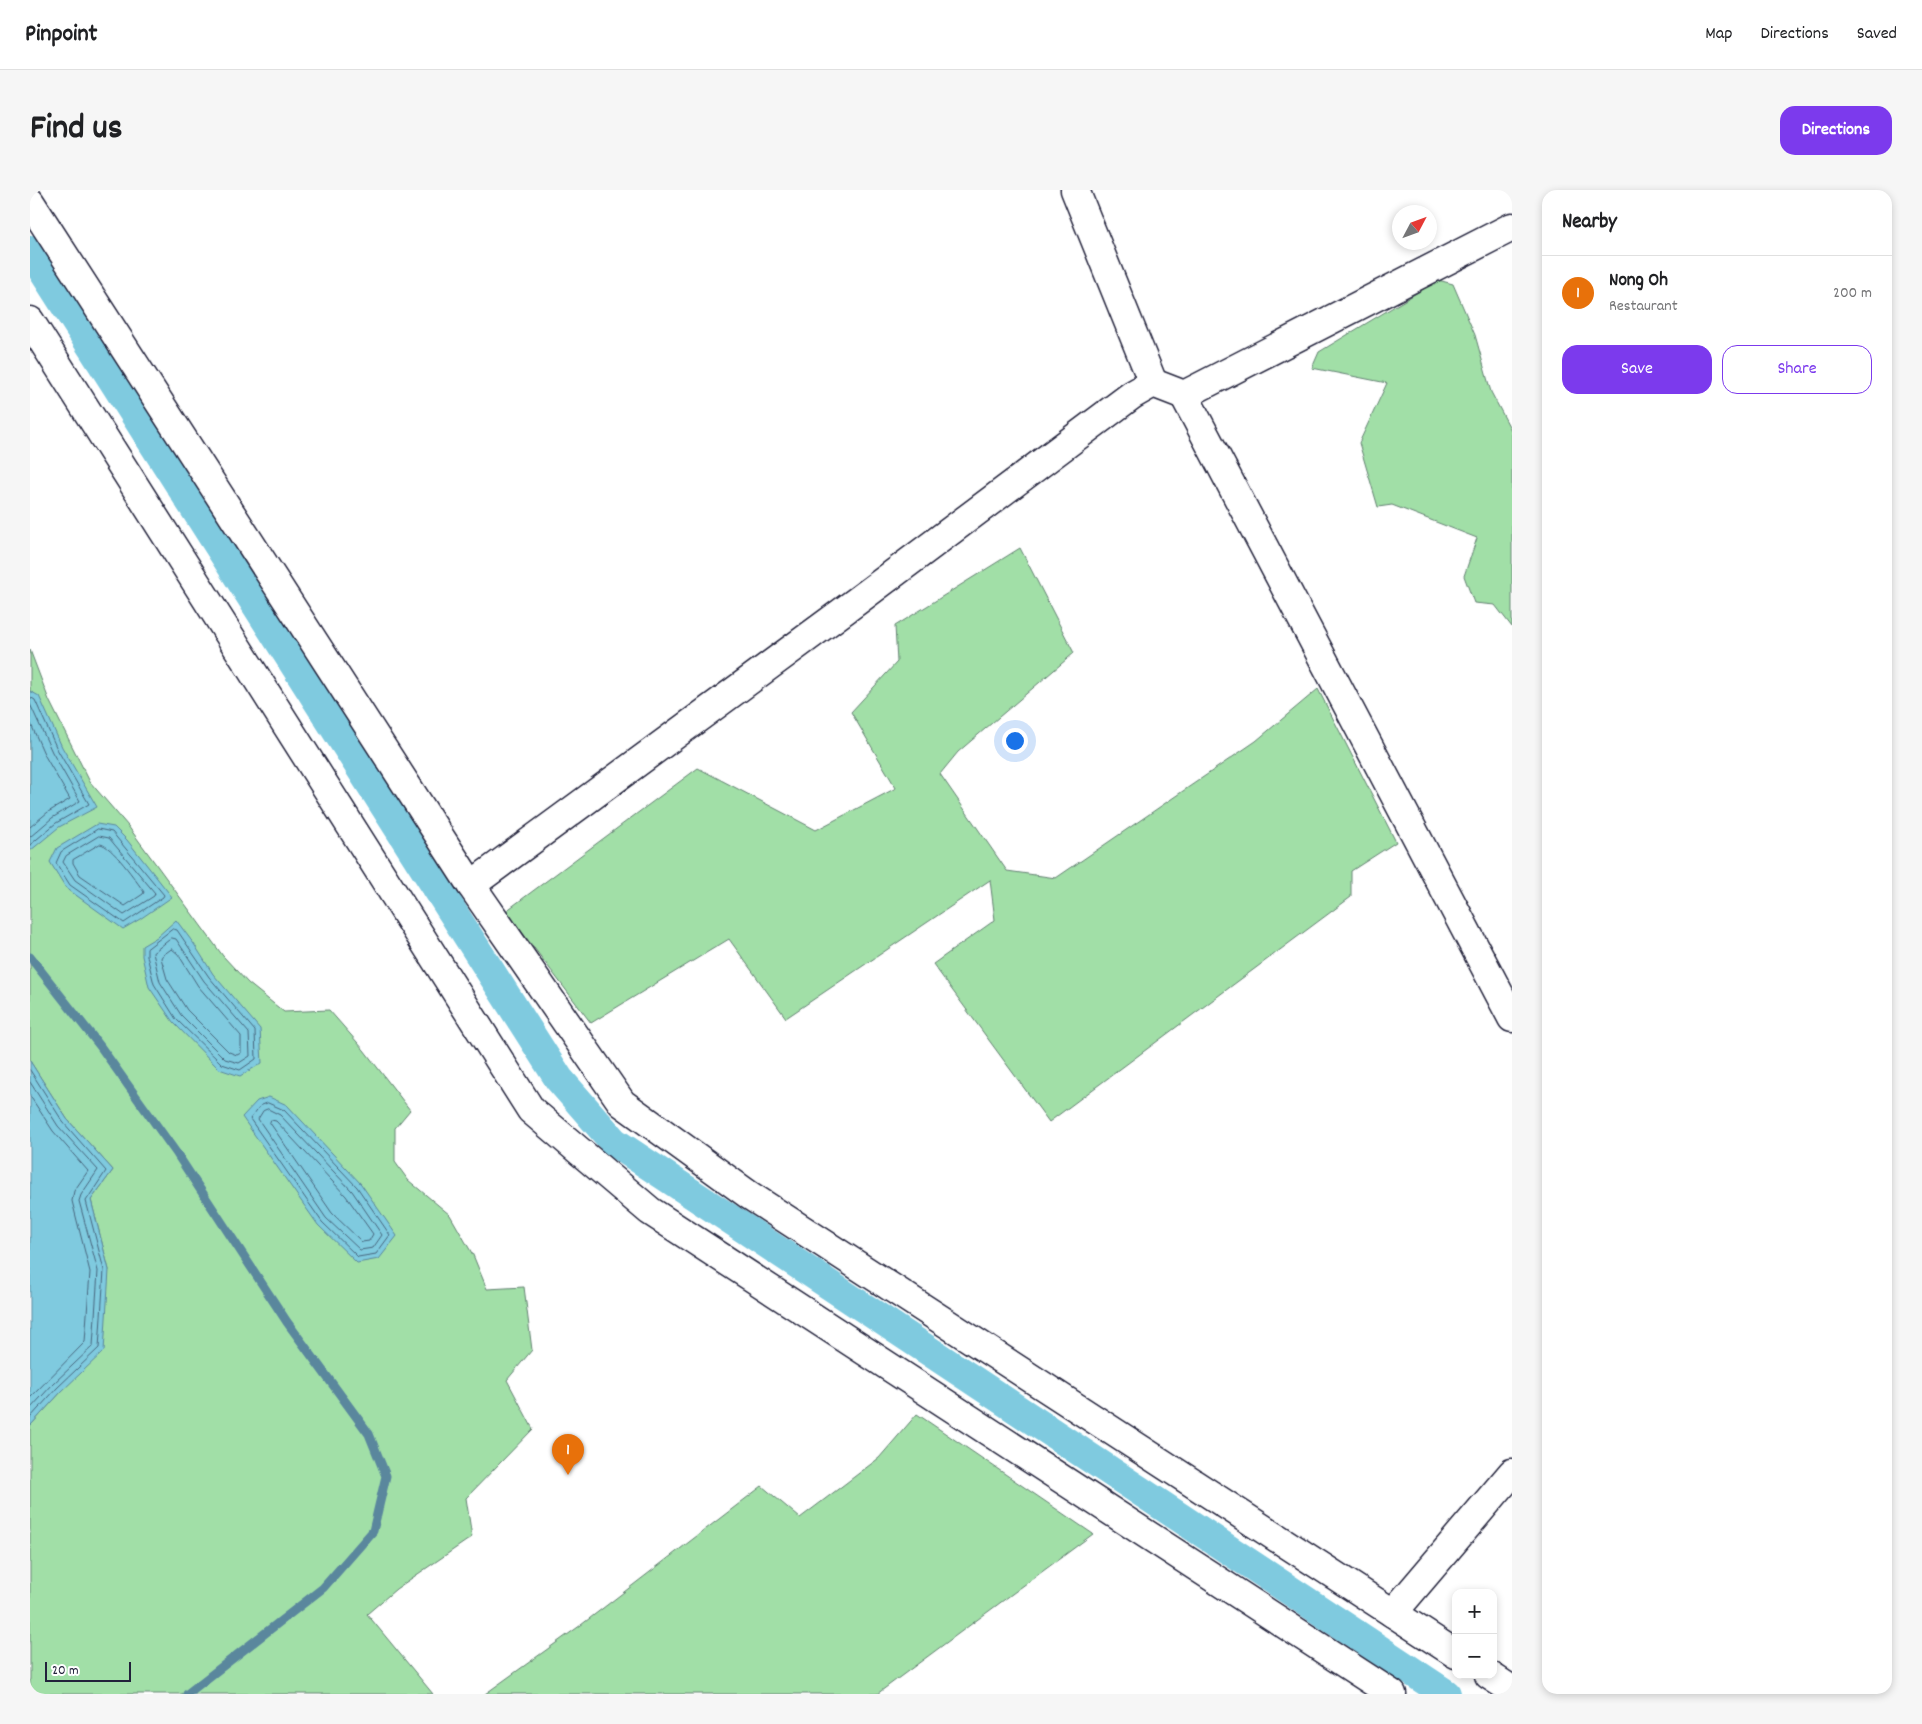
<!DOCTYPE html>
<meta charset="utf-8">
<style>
:root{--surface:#fff;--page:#f6f6f6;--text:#202124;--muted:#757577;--line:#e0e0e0;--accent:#7c3aed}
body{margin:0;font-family:Dekko,sans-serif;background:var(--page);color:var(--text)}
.controls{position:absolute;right:15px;bottom:15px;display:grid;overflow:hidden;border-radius:10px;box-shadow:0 2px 8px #0003}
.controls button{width:45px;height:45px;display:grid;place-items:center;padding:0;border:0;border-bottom:1px solid var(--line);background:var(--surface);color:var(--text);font:25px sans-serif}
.compass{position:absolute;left:1362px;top:15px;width:45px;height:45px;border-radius:50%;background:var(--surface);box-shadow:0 2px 8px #0003;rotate:49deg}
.scale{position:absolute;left:15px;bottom:12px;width:86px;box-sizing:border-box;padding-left:5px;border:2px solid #22223b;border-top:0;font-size:14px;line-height:18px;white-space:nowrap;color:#22223b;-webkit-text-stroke:4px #fff;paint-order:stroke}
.you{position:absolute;left:984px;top:550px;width:18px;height:18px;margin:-12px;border:4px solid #fff;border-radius:50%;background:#1a73e8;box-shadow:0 0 0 8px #1a73e833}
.badge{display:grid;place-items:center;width:32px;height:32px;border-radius:50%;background:var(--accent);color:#fff;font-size:16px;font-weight:700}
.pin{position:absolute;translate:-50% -41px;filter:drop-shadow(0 1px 2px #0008)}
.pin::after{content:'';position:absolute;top:26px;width:18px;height:15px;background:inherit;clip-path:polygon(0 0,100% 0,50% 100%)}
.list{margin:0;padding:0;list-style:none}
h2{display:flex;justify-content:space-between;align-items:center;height:65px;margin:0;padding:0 20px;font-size:21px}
h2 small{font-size:16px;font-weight:400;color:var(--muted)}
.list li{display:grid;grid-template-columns:32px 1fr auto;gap:15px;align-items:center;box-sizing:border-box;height:75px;padding:0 20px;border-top:1px solid var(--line)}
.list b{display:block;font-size:19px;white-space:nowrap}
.list p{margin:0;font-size:16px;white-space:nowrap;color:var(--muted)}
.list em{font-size:16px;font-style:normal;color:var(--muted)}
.actions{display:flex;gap:10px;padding:15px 20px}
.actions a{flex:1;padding:11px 0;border:1px solid var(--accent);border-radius:15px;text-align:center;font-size:18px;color:var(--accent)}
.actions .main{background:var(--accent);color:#fff}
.map{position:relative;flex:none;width:1482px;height:1504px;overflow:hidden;border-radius:15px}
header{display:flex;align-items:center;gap:30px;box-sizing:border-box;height:70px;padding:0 25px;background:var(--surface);border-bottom:1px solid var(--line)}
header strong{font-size:24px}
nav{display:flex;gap:28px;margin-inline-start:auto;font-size:18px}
.intro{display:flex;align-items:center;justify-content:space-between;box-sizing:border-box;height:120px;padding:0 30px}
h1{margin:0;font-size:35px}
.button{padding:12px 22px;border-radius:15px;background:var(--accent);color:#fff;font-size:18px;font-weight:700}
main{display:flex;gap:30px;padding:0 30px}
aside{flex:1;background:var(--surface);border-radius:15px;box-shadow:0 2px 8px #0003}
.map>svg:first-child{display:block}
</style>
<header>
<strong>Pinpoint</strong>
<nav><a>Map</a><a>Directions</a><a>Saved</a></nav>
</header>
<div class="intro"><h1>Find us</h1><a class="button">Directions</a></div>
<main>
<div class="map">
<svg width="1482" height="1504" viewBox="0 0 1482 1504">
<rect width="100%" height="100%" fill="#fff"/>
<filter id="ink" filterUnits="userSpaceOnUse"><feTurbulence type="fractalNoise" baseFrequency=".02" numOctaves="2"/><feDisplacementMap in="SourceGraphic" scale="10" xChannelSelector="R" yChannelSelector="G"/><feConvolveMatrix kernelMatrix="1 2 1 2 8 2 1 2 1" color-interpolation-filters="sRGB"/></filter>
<g filter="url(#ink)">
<g fill="#a1dfa7" stroke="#628071">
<polygon points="1408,90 1423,94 1445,145 1461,202 1482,242 1482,437 1465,415 1444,413 1434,386 1447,348 1362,315 1348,317 1329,253 1357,193 1282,178 1289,162"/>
<polygon points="990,358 1044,463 928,562 910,584 977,681 1026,688 1226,551 1288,499 1366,652 1321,681 1321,707 1019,932 903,774 965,730 960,690 756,828 699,749 561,833 476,721 668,578 786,640 866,598 821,522 867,472 865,436"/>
<polygon points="0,460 19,510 60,592 98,636 193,766 218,793 254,822 299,820 334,860 380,920 365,938 365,972 378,990 420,1025 443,1065 457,1099 494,1097 502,1160 477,1190 503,1239 436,1308 442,1347 366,1399 337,1424 403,1504 0,1504 0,1236 31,1202 79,1080 61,1010 83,980 37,929 0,871"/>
<polygon points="887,1224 1063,1344 847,1504 455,1504 551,1435 732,1296 770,1328 849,1268"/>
</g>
<g fill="#7fcadf" stroke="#5a879d">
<polygon points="0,501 9,506 32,557 67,617 29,637 0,661"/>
<polygon points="67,634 84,637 97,650 142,707 110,729 93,739 36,698 20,672 27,658"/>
<polygon points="146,730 164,754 183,784 230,839 232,873 210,886 189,879 143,832 119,797 112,766 112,756 127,747"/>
<polygon points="0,871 37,929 83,980 61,1010 79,1080 74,1161 31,1202 0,1236"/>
<polygon points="239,907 257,915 331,994 367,1046 349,1069 327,1073 288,1035 212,927 227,911"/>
</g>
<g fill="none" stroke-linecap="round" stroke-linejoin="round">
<g stroke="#47657d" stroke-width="1">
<polyline points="0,507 5,510 27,559 59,614 26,633 0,655"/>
<polyline points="0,514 22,562 50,611 22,628 0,647"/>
<polyline points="0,532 15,566 40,609 18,622 0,637"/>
<polygon points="68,639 82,642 134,705 133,707 94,733 40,695 26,673 31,662"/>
<polygon points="69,646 79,648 125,703 124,706 94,725 45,690 33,672 36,666"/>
<path d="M70,654C81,654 107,692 114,702L113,704L95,716L50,685L43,673V670Z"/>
<polygon points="143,739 147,740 179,787 225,841 226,869 210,880 192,874 146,829 124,794 117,766 117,759"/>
<polygon points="142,748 146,749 174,791 219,843 220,866 209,873 195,869 151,825 130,792 123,763"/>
<polygon points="142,759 148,764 168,796 211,846 211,863 207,865 199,862 157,820 137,789 131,768 132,766"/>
<polyline points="0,880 33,932 76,981 56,1011 74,1080 69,1158 27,1198 0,1228"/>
<polyline points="0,892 28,936 68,980 51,1005 49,1011 68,1081 63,1156 23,1194 0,1219"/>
<polyline points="0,906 23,941 58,981 44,1001 42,1011 60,1082 55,1152 0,1208"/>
<polygon points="238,913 254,920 327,997 360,1045 346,1064 328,1067 292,1032 220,929 230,916"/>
<polygon points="238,919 250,925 322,1001 352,1045 343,1058 330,1060 296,1028 228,929 233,921"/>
<polygon points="241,930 246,931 316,1006 343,1044 339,1051 332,1052 302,1023 240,933"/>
</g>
<polyline stroke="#5a879d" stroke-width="9" points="0,767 70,856 147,964 257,1132 339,1244 356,1286 343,1341 293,1398 157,1504"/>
<polyline stroke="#7fcadf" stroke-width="30" points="0,60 529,889 584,952 1416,1504"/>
<g stroke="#22223b" stroke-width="31">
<g id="street">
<polyline points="1045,0 1123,193"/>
<polyline points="0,12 441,695 592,913 719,1005 1426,1464"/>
<polyline points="0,131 501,920 620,1021 1362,1504"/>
<polyline points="1154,205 1482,828"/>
<polyline points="441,695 827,411 1102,205 1123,193 1154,205 1482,37"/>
<polyline points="1363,1423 1482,1283"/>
<polyline points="1459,1485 1482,1500"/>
</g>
</g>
<use href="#street" stroke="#fff" stroke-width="28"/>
</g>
</g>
</svg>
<div class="controls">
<button>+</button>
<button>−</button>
</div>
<svg class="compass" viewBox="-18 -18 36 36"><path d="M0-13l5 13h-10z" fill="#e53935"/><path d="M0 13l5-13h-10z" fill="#757577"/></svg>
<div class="scale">20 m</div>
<div class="you"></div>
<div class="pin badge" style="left:538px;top:1285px;background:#e8710a">1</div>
</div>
<aside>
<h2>Nearby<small></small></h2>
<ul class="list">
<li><span class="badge" style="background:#e8710a">1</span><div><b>Nong Oh</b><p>Restaurant</p></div><em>200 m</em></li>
</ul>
<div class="actions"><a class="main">Save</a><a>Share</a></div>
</aside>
</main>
